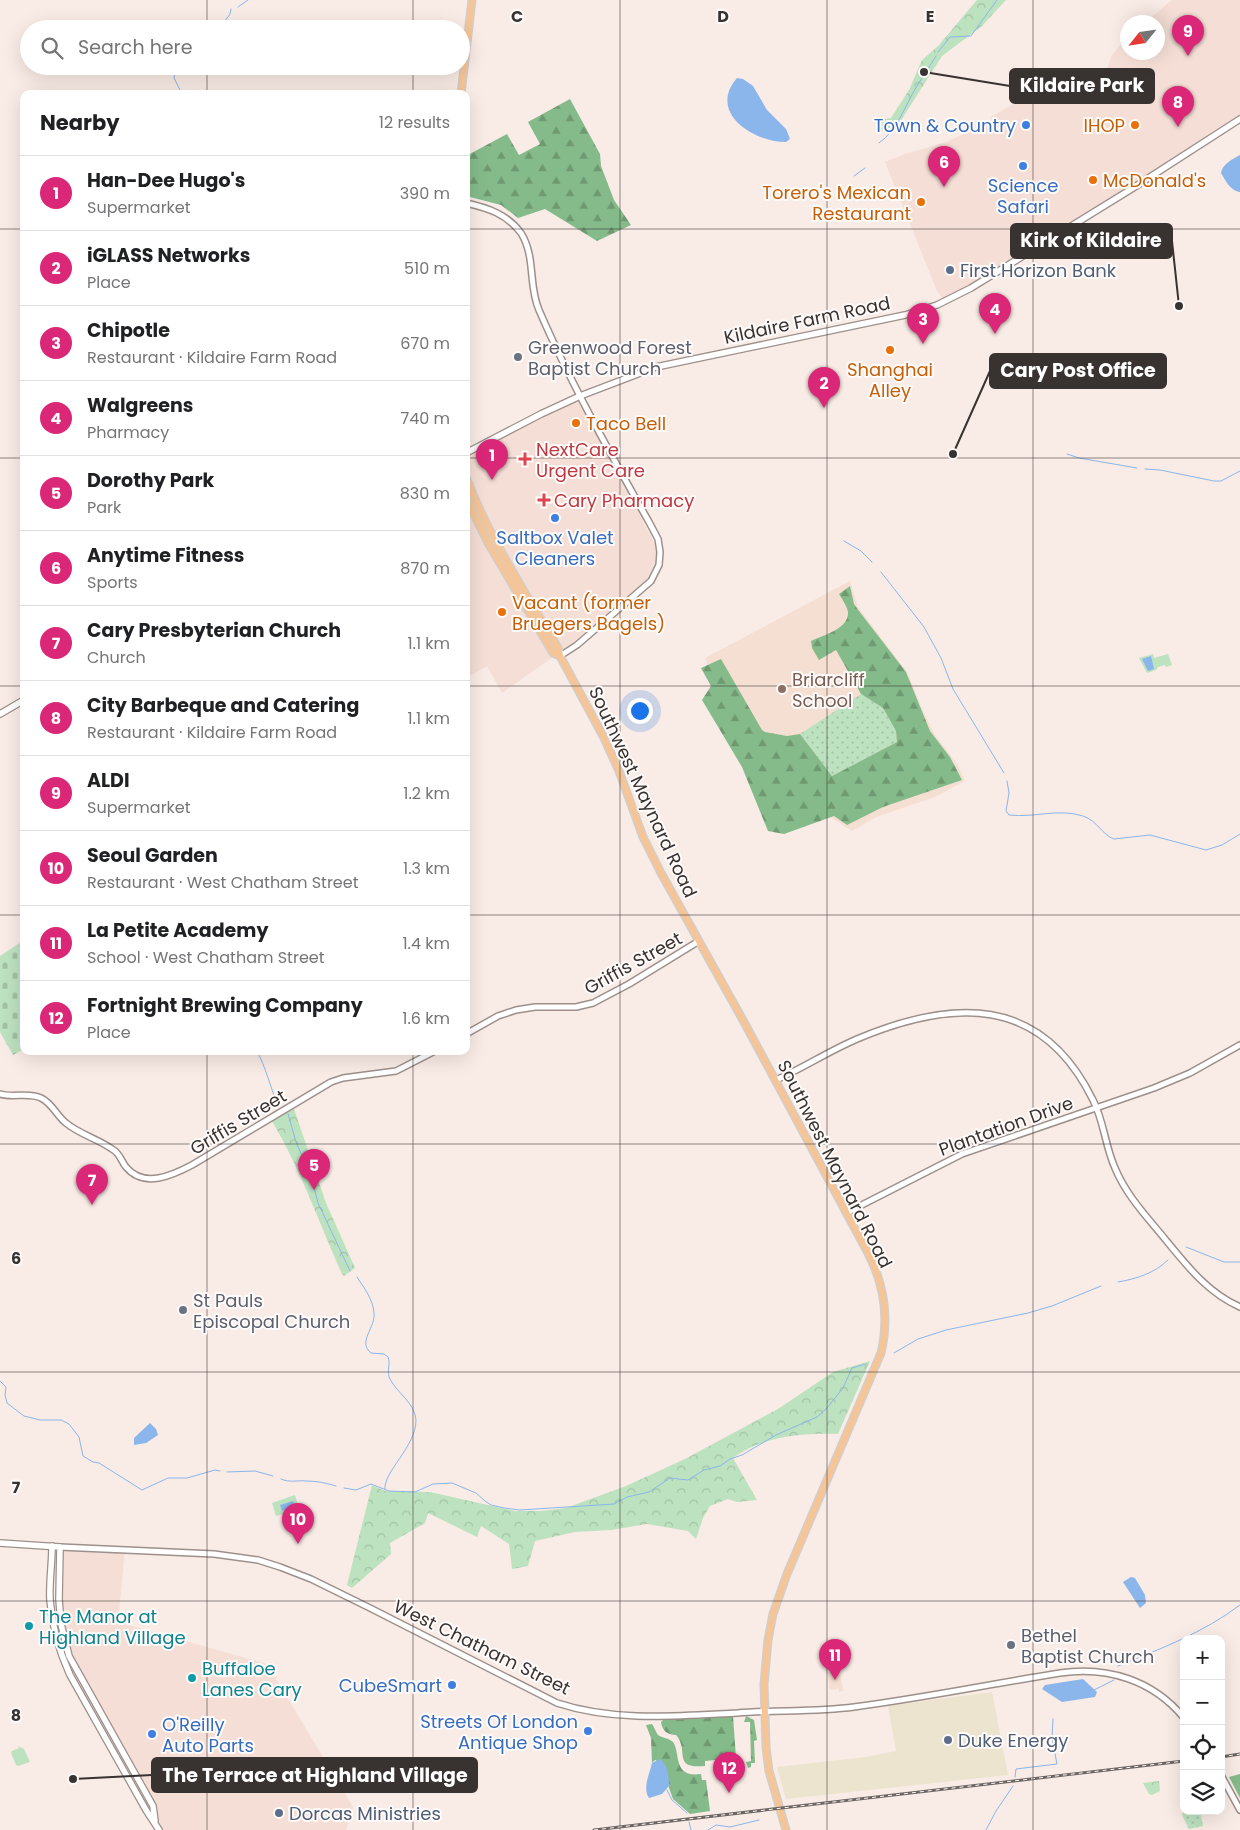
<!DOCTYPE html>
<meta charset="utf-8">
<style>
:root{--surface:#fff;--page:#f6f6f6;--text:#202124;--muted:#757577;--line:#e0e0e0;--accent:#db2777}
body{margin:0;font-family:Poppins,sans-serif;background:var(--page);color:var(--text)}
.controls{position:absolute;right:15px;bottom:15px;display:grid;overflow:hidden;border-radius:10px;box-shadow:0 5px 20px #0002}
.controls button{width:45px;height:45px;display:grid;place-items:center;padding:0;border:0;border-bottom:1px solid var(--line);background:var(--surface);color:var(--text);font:25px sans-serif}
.compass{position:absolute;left:1120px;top:15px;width:45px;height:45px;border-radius:50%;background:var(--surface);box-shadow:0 5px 20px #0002;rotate:240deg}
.you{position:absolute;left:639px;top:710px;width:18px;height:18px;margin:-12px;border:4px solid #fff;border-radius:50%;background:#1a73e8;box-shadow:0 0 0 8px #1a73e833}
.badge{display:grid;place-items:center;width:32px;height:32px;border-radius:50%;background:var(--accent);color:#fff;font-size:16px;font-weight:700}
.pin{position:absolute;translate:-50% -41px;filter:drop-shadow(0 1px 2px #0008)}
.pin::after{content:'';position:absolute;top:26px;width:18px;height:15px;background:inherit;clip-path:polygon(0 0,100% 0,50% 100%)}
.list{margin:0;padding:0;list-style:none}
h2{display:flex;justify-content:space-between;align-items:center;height:65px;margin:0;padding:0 20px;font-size:21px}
h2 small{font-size:16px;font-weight:400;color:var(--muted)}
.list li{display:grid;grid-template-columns:32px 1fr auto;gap:15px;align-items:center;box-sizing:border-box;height:75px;padding:0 20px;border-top:1px solid var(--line)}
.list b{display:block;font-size:19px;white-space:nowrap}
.list p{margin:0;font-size:16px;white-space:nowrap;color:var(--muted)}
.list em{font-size:16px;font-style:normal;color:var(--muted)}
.icon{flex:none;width:28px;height:28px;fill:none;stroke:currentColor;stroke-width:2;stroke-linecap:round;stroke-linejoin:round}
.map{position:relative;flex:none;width:1240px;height:1830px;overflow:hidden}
.search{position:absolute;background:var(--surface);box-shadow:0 5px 20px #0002;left:20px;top:20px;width:450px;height:55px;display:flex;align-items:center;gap:12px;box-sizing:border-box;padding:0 18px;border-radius:28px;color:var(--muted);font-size:19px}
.panel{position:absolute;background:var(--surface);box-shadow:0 5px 20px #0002;left:20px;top:90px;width:450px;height:965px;border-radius:10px}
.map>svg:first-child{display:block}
</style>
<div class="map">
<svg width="1240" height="1830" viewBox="0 0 1240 1830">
<defs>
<pattern id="grass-dots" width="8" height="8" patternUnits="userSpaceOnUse" patternTransform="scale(1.25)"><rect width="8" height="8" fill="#bde2c0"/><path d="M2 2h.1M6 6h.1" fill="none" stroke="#a3c2a5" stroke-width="1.8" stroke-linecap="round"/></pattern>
<pattern id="forest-firs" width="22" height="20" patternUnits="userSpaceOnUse" patternTransform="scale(1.25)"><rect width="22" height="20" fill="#85bb8a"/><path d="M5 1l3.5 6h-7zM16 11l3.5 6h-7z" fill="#6e9971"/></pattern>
<pattern id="cemetery-stones" width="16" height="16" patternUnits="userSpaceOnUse" patternTransform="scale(1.25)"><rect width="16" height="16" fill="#bde2c0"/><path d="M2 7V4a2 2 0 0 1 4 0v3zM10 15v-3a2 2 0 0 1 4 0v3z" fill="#a3c2a5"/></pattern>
<pattern id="park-crowns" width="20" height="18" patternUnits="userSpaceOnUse" patternTransform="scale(1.25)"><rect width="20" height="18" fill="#bde2c0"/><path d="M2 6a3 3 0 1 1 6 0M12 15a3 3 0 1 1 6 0" fill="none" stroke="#a3c2a5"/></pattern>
</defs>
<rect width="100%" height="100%" fill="#f9ebe5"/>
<g fill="#f4ded5">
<polygon points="1172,0 1240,0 1240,119 945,302 937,291 885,162 905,154 946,142 977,128 992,120 991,117 1038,90 1061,86 1099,90 1112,55 1127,36 1128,52 1158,52 1158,22 1145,22"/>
<polygon points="580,396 635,498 644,524 653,540 656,551 655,562 648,578 641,585 628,595 570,645 502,693 487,666 466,678 466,453"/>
<polygon points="60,1547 125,1549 118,1622 267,1664 353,1807 346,1830 159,1830 153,1806 69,1656 61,1624"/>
</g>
<polygon fill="#ece4ce" points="992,1692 1008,1775 786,1799 777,1767 866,1757 896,1751 888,1706"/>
<g fill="#f5dfd2">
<polygon points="850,581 858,607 907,672 923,711 935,735 957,764 965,781 935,797 876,817 852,831 751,766 705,658"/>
<polygon points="840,1670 843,1691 839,1692 839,1689 830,1690 827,1672"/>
</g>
<g fill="url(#grass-dots)">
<polygon points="861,694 883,708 896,731 897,742 832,776 800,734"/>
<polygon points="1184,1811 1200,1811 1203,1826 1189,1829 1182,1815"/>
</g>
<g fill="url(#forest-firs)">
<polygon points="570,99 600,154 601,166 614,200 631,225 597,241 545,209 518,218 501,205 466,196 466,156 507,134 519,155 540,144 528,122"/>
<path d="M850,586L854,604L859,611L906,672L930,731L950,757L962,780L883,807L847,825L834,816L784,834L768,831L742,767L702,700L711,686L701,668L721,659L762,730L765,732L787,736L800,734L832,776L897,742L896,731L883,708L861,694L836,650L819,660L812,648L811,641C823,635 849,629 848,612C847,606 842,599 839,594Z"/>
<path d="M733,1716L736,1758L705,1761V1766C671,1769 690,1751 676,1735C668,1735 662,1731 661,1722L664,1719Z"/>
<polygon points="746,1716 754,1720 757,1740 754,1741 755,1763 751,1763 751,1767 748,1768 746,1762 751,1761 750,1722 744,1722"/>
<path d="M652,1724C654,1727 656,1732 658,1735C662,1738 669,1738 673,1742C681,1753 672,1778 701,1774L702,1780H706L710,1811L690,1814L673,1799L669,1788L665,1765L655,1760L652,1763L651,1738L646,1725Z"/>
<polygon points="1240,1774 1240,1798 1229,1777"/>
</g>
<polygon fill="url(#cemetery-stones)" points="24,940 24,1049 13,1055 0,1032 0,956"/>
<g fill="url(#park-crowns)">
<polygon points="977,0 1006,0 982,26 942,56 898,125 878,132 875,121 891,118 909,90 922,60 938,46"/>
<path d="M292,1108L294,1109L326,1203L355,1268L344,1276L342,1274C319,1223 301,1170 272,1121Z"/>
<path d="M870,1361L838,1434C802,1433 764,1436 734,1457L733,1458L757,1500L737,1502L728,1499L710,1506L703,1518L696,1539L688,1531L647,1524L611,1530L575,1532L535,1541L528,1566L512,1569L509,1544L481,1526L477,1537L428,1513L425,1523L390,1543L391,1554L352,1588L347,1585L372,1485L385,1491L430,1492L515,1511H541L566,1508L626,1486L685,1459L778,1409L833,1372Z"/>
<polygon points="1159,1781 1160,1791 1152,1795 1149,1794 1143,1783"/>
</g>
<g fill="#bde2c0">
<polygon points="1153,654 1154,658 1168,654 1172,665 1166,667 1165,665 1158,667 1156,670 1147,673 1139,658"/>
<polygon points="295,1495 299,1509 276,1516 272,1503"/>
<polygon points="18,1746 24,1749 30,1762 18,1766 16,1765 11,1753 12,1751 19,1748"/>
</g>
<g fill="#8ab6eb">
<path d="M737,78L743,79L753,86L767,110L786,129L790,139L786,142C754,142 707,113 737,78Z"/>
<path d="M1240,155V192H1239C1229,189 1226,181 1221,173C1222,164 1233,159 1240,155Z"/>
<polygon points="1151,656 1154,669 1148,671 1142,659"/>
<polygon points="150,1423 156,1429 158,1435 146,1443 134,1445 134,1438"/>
<polygon points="293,1501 295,1507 282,1511 280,1505"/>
<polygon points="1131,1577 1135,1578 1145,1595 1146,1603 1140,1608 1123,1582"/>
<polygon points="1083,1679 1097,1692 1095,1697 1062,1702 1042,1689 1045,1685"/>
<path d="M660,1759C668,1765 669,1777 669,1786L662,1794L649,1798C642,1788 650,1773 652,1763Z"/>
</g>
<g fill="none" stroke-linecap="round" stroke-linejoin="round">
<g stroke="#8ab6eb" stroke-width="1">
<polyline points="238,7 248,0"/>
<polyline points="219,29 230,14 231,9"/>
<polyline points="938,52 950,37 971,36 997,0"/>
<polyline points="175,73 174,78 182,94"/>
<path d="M879,143C898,130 905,105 917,86C923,76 930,66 936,56"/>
<polyline points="854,176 865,168"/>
<polyline points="1067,454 1079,458 1137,468"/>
<polyline points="1145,469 1160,470 1214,481 1221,481 1240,471"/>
<polyline points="844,541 861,551 872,562"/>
<polyline points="881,572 924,627 941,658 953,689 1004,773"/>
<path d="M1007,781L1009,793L1006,811L1009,815C1035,818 1058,808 1083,816C1098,821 1102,835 1114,839L1150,835L1206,850L1222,845L1240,834"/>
<path d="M257,1051C266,1068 270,1086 277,1103"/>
<polyline points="288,1114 296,1142 311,1176 318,1203 350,1271"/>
<polyline points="1186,1247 1224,1262 1240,1262"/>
<path d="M357,1277C364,1288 373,1299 374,1313C376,1327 357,1342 371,1353L384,1354L388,1357C391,1364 386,1372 390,1379C397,1393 415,1403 416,1420C416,1447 383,1472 385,1489"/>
<path d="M1118,1282C1136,1279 1155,1273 1168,1260"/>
<polyline points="894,1353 918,1339 946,1330 1028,1313 1052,1306 1101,1286"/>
<polyline points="0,1381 6,1387 5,1395 7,1403 24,1416 40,1420 61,1420 69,1424 79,1437 83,1456 93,1462 99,1463 142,1490 168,1478 187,1478 215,1470 220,1471"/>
<polyline points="227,1472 255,1471 273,1476"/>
<path d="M281,1479C290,1483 297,1480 306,1481C317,1481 326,1483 336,1486"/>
<polyline points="344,1488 356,1490 371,1484 389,1491 415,1492 433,1484 452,1483 476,1493 485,1501 491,1505 504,1508 520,1510 614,1504 627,1497 649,1492 670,1478 688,1480 704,1470 720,1466 730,1459 742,1455 776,1435 817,1417 827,1408 843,1388 852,1368 866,1364"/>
<path d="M1118,1666C1160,1649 1203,1633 1240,1605"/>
<polyline points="1094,1690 1114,1680"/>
<polyline points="1015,1777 1016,1769 1057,1764 1052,1738 1053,1719"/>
<polyline points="667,1790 672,1800 687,1813"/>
<polyline points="689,1822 691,1830"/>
<polyline points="708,1830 716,1825 730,1827 759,1820"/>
<polyline points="986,1830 996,1811 1013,1786"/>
</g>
<g stroke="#9d908b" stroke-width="8">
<g id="tertiary">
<path d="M466,203C488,208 507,214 521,233C536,257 528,285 539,310C570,382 610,453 649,522L658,539L660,552L659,565L651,581L577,645L560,656"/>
<polyline points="466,1034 498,1016 516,1010 535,1007 576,1007 593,1003 629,984 699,941"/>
<path d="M776,1080C803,1068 829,1051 857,1039C952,999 1041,994 1093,1100C1104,1121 1105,1146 1115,1168C1126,1195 1147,1217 1165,1239C1187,1266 1208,1293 1240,1307"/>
<path d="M0,1094C13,1098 29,1092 41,1098C52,1103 57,1116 66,1123C79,1134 98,1139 112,1149C120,1153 121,1161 126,1167C144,1189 173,1175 192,1165L331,1082L343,1078L396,1071L435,1051"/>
<polyline points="846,1213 962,1154 1154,1088 1190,1073 1240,1045"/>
<path d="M60,1547L214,1554L258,1560L280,1567L311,1579L370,1608L557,1703C615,1722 677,1716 737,1713C776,1710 816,1712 854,1707C923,1698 991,1684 1060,1673C1107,1666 1153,1680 1184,1718"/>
<polyline points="1221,1775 1240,1810"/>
</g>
</g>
<g stroke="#9d908b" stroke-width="8">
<g id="secondary">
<polyline points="466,453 541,414 580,396 656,367 905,315 937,305 971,288 1133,188 1240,119"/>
<polyline points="0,714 24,700"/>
<polyline points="0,1543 60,1547 59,1599 61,1624 69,1656 153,1806 155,1821"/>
<path d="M52,1546C52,1564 49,1583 50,1600C52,1626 59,1651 70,1675L146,1810L159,1830"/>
</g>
</g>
<g stroke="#cfcecd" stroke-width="9">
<g id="primary">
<polyline points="461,94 472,0"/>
<path d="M466,477C489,538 526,593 558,648L560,656L603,736L619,771L643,837L661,873L744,1022L868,1253C884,1284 889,1319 881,1353L787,1574L773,1614L768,1640L764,1684L766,1747L769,1771L786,1830"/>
<polyline points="466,498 488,543 553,653 560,656"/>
</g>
</g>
<use href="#tertiary" stroke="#fff" stroke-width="5"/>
<use href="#secondary" stroke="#fff" stroke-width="5.5"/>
<use href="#primary" stroke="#f7c595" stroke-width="6"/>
<g stroke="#6d6562" stroke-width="3">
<g id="rail">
<polyline points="1221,1757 1240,1754"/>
<polyline points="594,1830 1184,1761"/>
</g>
</g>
<use href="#rail" stroke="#fefbfa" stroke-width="1" stroke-dasharray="4" stroke-linecap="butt"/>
</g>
<path fill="none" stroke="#383230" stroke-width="1" stroke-opacity="0.55" d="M207,0V29M413,0V29M620,0V1830M827,0V1830M1033,0V1830M207,66V94M413,66V94M0,229H24M466,229H1240M0,458H24M466,458H1240M0,686H24M466,686H1240M0,915H24M466,915H1240M207,1051V1830M413,1051V1830M0,1144H1240M0,1372H1240M0,1601H1240"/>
<g fill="#3f7fe0" stroke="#fefbfa" stroke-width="2">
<circle cx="1026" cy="125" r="5"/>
<circle cx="1023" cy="166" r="5"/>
<circle cx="555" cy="518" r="5"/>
<circle cx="452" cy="1685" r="5"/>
<circle cx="588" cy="1731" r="5"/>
<circle cx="152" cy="1734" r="5"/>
</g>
<g fill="#e8710a" stroke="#fefbfa" stroke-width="2">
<circle cx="1135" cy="125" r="5"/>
<circle cx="1093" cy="180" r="5"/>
<circle cx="921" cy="202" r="5"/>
<circle cx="890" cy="350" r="5"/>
<circle cx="576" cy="423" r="5"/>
<circle cx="502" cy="612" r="5"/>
</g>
<g fill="#5c6f8a" stroke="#fefbfa" stroke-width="2">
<circle cx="950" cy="270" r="5"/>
<circle cx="948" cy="1740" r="5"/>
<circle cx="279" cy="1813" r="5"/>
</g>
<g fill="#6b7280" stroke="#fefbfa" stroke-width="2">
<circle cx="518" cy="357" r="5"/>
<circle cx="183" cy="1310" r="5"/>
<circle cx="1011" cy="1645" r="5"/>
</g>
<g fill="#e0444e" stroke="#fefbfa" stroke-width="2">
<path d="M522.5 451.5h5v5h5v5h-5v5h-5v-5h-5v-5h5z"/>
<path d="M541.5 492.5h5v5h5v5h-5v5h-5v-5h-5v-5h5z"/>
</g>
<circle fill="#8d6e63" stroke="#fefbfa" stroke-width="2" cx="782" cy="689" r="5"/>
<g fill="#0f9aa8" stroke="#fefbfa" stroke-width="2">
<circle cx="29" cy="1626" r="5"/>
<circle cx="192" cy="1678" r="5"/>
</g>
<g text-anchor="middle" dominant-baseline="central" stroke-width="4" stroke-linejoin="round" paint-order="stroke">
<g font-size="18" fill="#366cbe" stroke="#fefbfa" text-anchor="end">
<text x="1016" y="125">Town &amp; Country</text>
<text x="1023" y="185" text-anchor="middle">Science<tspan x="1023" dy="21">Safari</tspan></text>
<text x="555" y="537" text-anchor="middle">Saltbox Valet<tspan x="555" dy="21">Cleaners</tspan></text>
<text x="442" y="1685">CubeSmart</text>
<text x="578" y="1721">Streets Of London<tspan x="578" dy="21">Antique Shop</tspan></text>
<text x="162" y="1724" text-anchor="start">O'Reilly<tspan x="162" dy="21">Auto Parts</tspan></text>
</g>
<g font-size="18" fill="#c56008" stroke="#fefbfa" text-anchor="start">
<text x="1125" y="125" text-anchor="end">IHOP</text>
<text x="1103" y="180">McDonald's</text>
<text x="911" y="192" text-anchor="end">Torero's Mexican<tspan x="911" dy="21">Restaurant</tspan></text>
<text x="890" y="369" text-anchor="middle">Shanghai<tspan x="890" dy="21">Alley</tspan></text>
<text x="586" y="423">Taco Bell</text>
<text x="512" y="602">Vacant (former<tspan x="512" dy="21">Bruegers Bagels)</tspan></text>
</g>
<g font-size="18" fill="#4e5e75" stroke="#fefbfa" text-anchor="start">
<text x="960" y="270">First Horizon Bank</text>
<text x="958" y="1740">Duke Energy</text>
<text x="289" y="1813">Dorcas Ministries</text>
</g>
<g font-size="18" fill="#383230" stroke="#fefbfa">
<text transform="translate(807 320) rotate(-12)">Kildaire Farm Road</text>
<text transform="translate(643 792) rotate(65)">Southwest Maynard Road</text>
<text transform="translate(633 963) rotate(-29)">Griffis Street</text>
<text transform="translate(238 1122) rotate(-31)">Griffis Street</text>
<text transform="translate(1006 1126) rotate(-20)">Plantation Drive</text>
<text transform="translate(835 1164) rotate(63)">Southwest Maynard Road</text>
<text transform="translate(482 1647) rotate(26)">West Chatham Street</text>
</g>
<g font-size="18" fill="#5b616d" stroke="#fefbfa" text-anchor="start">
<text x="528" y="347">Greenwood Forest<tspan x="528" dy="21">Baptist Church</tspan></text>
<text x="193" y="1300">St Pauls<tspan x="193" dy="21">Episcopal Church</tspan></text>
<text x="1021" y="1635">Bethel<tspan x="1021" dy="21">Baptist Church</tspan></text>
</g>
<g font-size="18" fill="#be3a42" stroke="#fefbfa" text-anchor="start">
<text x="536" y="449">NextCare<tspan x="536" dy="21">Urgent Care</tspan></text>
<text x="554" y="500">Cary Pharmacy</text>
</g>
<g font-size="18" fill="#785e54" stroke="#fefbfa" text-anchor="start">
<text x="792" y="679">Briarcliff<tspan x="792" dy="21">School</tspan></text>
</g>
<g font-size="18" fill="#0d838f" stroke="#fefbfa" text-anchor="start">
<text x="39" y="1616">The Manor at<tspan x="39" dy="21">Highland Village</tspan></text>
<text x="202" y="1668">Buffaloe<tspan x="202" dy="21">Lanes Cary</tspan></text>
</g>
</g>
<g font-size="16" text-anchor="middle" font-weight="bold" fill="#383230" stroke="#fefbfa" stroke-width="4" stroke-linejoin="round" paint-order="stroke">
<text x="517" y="22">C</text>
<text x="723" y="22">D</text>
<text x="930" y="22">E</text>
<text x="16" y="1264">6</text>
<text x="16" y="1493">7</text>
<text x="16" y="1721">8</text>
</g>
<path fill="none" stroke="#383230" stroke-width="2" d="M924 72L1010 86M1179 306L1172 241M953 454L990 371M73 1779L152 1775"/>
<g fill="#383230" stroke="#fefbfa" stroke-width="2">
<circle cx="924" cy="72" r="5"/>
<circle cx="1179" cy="306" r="5"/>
<circle cx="953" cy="454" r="5"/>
<circle cx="73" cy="1779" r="5"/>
</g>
<g fill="#383230" stroke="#383230" stroke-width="2">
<rect x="1010" y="69" width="144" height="34" rx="5"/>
<rect x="1011" y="224" width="161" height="34" rx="5"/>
<rect x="990" y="354" width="176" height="34" rx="5"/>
<rect x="152" y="1758" width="325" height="34" rx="5"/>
</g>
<g font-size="19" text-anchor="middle" font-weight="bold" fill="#fff">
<text x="1082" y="92">Kildaire Park</text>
<text x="1091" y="247">Kirk of Kildaire</text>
<text x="1078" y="377">Cary Post Office</text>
<text x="315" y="1782">The Terrace at Highland Village</text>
</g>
</svg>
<div class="controls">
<button>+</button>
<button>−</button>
<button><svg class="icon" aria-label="locate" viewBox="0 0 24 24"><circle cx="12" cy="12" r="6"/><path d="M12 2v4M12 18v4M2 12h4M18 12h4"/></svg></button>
<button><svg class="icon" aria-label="layers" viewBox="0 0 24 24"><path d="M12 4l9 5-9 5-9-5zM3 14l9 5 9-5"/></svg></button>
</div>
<svg class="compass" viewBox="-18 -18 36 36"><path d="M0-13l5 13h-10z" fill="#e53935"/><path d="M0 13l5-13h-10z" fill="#757577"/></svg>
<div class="you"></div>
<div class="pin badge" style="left:492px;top:480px">1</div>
<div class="pin badge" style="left:824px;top:408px">2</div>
<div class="pin badge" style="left:923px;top:344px">3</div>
<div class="pin badge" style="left:995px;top:334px">4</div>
<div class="pin badge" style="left:314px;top:1190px">5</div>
<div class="pin badge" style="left:944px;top:187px">6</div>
<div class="pin badge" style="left:92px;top:1205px">7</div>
<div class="pin badge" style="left:1178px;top:127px">8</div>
<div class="pin badge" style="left:1188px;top:56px">9</div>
<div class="pin badge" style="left:298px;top:1544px">10</div>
<div class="pin badge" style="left:835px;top:1680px">11</div>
<div class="pin badge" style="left:729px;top:1793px">12</div>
<div class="search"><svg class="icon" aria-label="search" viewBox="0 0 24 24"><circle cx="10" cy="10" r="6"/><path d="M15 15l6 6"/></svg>Search here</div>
<section class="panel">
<h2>Nearby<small>12 results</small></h2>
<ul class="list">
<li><span class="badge">1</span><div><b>Han-Dee Hugo's</b><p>Supermarket</p></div><em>390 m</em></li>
<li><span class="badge">2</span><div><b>iGLASS Networks</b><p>Place</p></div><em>510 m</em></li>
<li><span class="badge">3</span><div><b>Chipotle</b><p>Restaurant · Kildaire Farm Road</p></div><em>670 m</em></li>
<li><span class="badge">4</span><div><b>Walgreens</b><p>Pharmacy</p></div><em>740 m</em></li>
<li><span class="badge">5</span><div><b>Dorothy Park</b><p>Park</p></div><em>830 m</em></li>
<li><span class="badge">6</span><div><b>Anytime Fitness</b><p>Sports</p></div><em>870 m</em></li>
<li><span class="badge">7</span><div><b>Cary Presbyterian Church</b><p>Church</p></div><em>1.1 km</em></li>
<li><span class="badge">8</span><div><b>City Barbeque and Catering</b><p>Restaurant · Kildaire Farm Road</p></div><em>1.1 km</em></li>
<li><span class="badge">9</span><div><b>ALDI</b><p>Supermarket</p></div><em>1.2 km</em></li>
<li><span class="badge">10</span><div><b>Seoul Garden</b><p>Restaurant · West Chatham Street</p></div><em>1.3 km</em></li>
<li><span class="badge">11</span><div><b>La Petite Academy</b><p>School · West Chatham Street</p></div><em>1.4 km</em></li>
<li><span class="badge">12</span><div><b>Fortnight Brewing Company</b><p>Place</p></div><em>1.6 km</em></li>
</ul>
</section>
</div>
